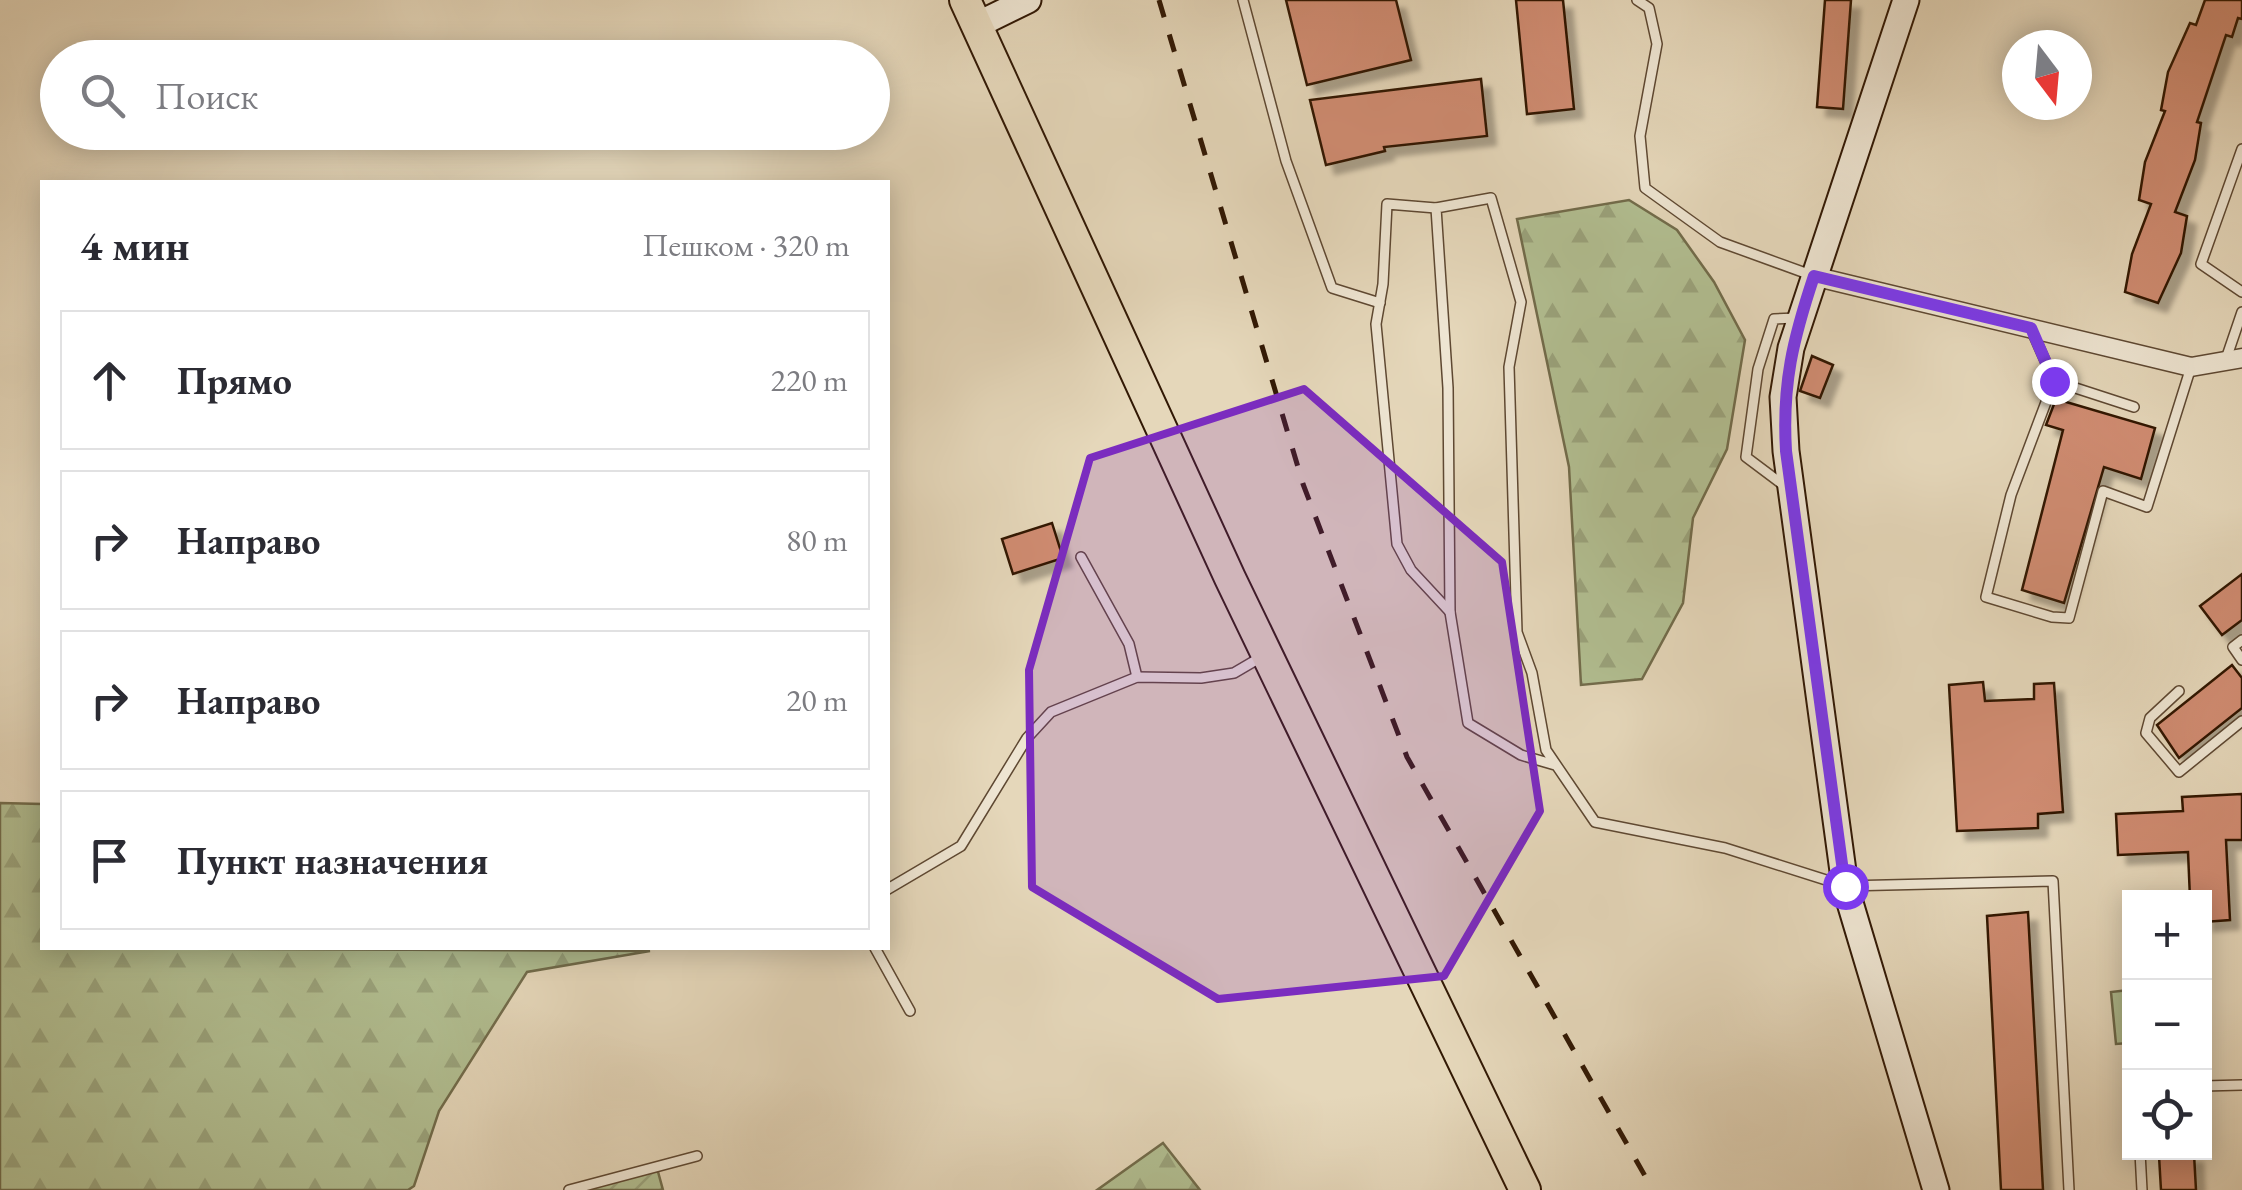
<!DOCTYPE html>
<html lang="ru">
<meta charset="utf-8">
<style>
:root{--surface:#fff;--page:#f7f7f7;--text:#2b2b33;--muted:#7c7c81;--line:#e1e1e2}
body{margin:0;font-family:"EB Garamond",serif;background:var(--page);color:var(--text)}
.controls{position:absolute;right:30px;bottom:30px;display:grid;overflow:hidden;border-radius:0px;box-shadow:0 5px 25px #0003}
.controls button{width:90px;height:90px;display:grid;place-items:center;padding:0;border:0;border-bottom:2px solid var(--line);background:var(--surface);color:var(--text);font:50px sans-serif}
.compass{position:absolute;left:2002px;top:30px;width:90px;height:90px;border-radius:50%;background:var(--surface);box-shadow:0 5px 25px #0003;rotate:164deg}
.stop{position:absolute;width:30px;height:30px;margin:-22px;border:8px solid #7c3aed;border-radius:50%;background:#fff}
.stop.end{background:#7c3aed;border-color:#fff;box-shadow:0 2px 10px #0008}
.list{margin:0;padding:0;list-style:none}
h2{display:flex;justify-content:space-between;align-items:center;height:130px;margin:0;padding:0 40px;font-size:42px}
h2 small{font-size:32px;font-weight:400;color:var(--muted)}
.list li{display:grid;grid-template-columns:65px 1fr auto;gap:30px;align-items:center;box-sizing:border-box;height:140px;margin:0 20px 20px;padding:0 20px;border:2px solid var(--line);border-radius:0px}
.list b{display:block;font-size:38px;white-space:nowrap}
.list em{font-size:32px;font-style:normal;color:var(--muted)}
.icon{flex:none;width:55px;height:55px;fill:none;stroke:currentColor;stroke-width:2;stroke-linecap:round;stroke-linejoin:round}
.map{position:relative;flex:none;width:2242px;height:1190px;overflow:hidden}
.search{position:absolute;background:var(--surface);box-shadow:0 5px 25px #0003;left:40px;top:40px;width:850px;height:110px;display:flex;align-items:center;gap:25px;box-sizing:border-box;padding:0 35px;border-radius:55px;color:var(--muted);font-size:38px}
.panel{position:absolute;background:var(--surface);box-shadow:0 5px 25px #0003;left:40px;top:180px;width:850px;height:770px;border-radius:0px}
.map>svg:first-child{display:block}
</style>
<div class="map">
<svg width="2242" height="1190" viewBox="0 0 2242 1190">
<defs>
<pattern id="forest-firs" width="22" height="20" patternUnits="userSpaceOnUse" patternTransform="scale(2.5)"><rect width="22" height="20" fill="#b2bf92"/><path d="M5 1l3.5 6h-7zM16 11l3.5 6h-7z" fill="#9aa37c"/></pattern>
<pattern id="garden-furrows" width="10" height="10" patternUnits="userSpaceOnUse" patternTransform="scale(2.5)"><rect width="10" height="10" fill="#b2bf92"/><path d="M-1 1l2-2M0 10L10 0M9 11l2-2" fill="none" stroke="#9aa37c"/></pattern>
<filter id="shadow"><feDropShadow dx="9" dy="9" stdDeviation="2.5" flood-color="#0004"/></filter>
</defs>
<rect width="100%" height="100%" fill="#e5d7ba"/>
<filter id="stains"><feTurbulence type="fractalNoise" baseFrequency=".002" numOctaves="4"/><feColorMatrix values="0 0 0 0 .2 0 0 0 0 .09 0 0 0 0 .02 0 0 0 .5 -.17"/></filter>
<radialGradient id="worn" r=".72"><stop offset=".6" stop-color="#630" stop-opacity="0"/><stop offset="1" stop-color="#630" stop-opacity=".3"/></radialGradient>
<g fill="url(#forest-firs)" stroke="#726c4b" stroke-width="2.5">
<polygon points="1629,200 1677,230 1714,282 1745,340 1727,449 1693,518 1683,603 1642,679 1581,685 1569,467 1517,219"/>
<polygon points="0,803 42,804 42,948 650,951 527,972 439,1111 414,1186 408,1190 0,1190"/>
<polygon points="1163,1143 1200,1190 1097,1190"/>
</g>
<polygon fill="#b2bf92" stroke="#726c4b" stroke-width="2.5" points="2129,990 2129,1043 2116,1044 2111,992"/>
<polygon fill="url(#garden-furrows)" stroke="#726c4b" stroke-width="2.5" points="657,1168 663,1190 581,1190"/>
<g fill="#d08c72" stroke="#311804" stroke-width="2.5" filter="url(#shadow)">
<polygon points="1286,0 1396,0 1411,60 1307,85"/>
<polygon points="1516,0 1563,0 1574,109 1527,114"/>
<polygon points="1825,0 1851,0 1843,109 1817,107"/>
<polygon points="2205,0 2242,0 2242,19 2238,18 2232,37 2226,35 2197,122 2201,123 2195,160 2175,212 2187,216 2181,253 2158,303 2125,292 2132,254 2151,204 2139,200 2145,162 2165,111 2161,110 2168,72 2190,23 2196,25"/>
<polygon points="1481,79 1487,136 1384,147 1385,151 1326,165 1310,100"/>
<polygon points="1812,356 1833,365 1820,398 1800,391"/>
<polygon points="2056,399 2155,428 2141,479 2104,467 2064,603 2022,590 2063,430 2046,425"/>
<polygon points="1052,523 1063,558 1013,574 1002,539"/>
<polygon points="2242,574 2242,620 2222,635 2200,606"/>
<polygon points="2232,665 2242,678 2242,708 2179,758 2157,725"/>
<polygon points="1983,682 1985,701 2034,699 2034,684 2054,683 2063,812 2038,814 2038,828 1957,831 1949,685"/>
<polygon points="2242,794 2242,840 2226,840 2230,920 2204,922 2204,898 2190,898 2188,852 2118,855 2116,814 2183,811 2182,797"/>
<polygon points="2028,912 2043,1190 2001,1190 1987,916"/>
<polygon points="2194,1154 2196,1190 2161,1190 2159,1156"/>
</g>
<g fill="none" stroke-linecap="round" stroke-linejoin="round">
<g stroke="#5e4832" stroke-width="12">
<g id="lane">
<polyline points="1243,0 1286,161 1332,288 1380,303"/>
<polyline points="1637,0 1649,8 1657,44 1640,136 1645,188 1720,242 1811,275"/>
<polyline points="2242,149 2201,264 2242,292"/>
<polyline points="1436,208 1387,204 1383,284 1376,324 1397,544 1411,570 1450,612"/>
<polyline points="2032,331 2054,381 2134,407"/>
<polyline points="2226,359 2242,312"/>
<polyline points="2054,381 2011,495 1986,597 2052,617 2069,618 2103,491 2147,507 2191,367"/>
<polyline points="1786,487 1746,457 1758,369 1774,319 1797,318"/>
<polyline points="1081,557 1129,644 1137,677"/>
<polyline points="2242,640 2233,647 2242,660"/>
<polyline points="2179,691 2150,718 2146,733 2179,772 2242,721"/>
<polyline points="1555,765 1521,755 1468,723 1450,612 1448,388 1436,208 1491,198 1521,302 1509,367 1517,632 1532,673 1546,750 1595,822 1725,848 1845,886 2053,881 2069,1190"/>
<polyline points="888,889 961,846 1027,738 1051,712 1137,677 1201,678 1234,673 1263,656"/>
<polyline points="875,948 910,1011"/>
<polyline points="2204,1086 2242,1085"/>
<polyline points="2140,1152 2142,1190"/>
<polyline points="569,1190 697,1156"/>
</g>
</g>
<g stroke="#5e4832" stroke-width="21">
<polyline id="street" points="1813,276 2191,367 2242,358"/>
</g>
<g stroke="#311804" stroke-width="29">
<g id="secondary">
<polyline points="1906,0 1791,348 1783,397 1786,451 1845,886 1936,1190"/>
<polyline points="979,24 1028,0"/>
</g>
</g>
<g stroke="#311804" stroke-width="34">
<polyline id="primary" points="965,0 1230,578 1525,1190"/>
</g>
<use href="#lane" stroke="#eee5d2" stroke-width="9"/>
<use href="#street" stroke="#eee5d2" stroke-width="18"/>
<use href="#secondary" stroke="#eee5d2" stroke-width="25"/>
<use href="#primary" stroke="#e5d7ba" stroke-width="30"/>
<polyline stroke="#311804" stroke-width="5" stroke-dasharray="18 18" stroke-linecap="butt" points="1159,0 1303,484 1407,757 1653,1190"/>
</g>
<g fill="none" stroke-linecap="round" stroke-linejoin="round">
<path stroke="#7c3aed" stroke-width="12" d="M1845,886L1786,451C1782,384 1793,339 1814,276L2031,328L2054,381"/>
</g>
<path fill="#7b2cbf" fill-opacity="0.2" stroke="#7b2cbf" stroke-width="8" stroke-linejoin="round" d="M1304,389L1502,562L1540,811L1444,976L1218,999L1032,887L1029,670L1090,458Z"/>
<rect width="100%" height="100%" filter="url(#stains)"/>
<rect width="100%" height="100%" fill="url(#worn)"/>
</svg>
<div class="controls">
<button>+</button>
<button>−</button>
<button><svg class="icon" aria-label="locate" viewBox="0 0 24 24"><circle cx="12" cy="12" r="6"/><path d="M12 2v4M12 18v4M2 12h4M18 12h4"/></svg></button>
</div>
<svg class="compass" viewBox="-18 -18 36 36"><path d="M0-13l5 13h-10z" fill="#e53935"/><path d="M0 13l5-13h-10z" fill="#7c7c81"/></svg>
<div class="stop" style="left:1845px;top:886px"></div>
<div class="stop end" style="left:2054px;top:381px"></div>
<div class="search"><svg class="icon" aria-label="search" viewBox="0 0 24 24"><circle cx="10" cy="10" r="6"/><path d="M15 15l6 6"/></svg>Поиск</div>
<section class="panel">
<h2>4 мин<small>Пешком · 320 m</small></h2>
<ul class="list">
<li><svg class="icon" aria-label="ahead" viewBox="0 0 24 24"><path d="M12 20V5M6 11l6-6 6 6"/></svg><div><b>Прямо</b></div><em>220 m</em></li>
<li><svg class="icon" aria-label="right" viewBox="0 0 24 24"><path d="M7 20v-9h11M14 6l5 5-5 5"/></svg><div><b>Направо</b></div><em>80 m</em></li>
<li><svg class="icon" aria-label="right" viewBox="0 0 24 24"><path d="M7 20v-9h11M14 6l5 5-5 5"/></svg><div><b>Направо</b></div><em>20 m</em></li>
<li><svg class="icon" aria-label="arrive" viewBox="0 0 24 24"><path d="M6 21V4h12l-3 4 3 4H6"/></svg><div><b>Пункт назначения</b></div></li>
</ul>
</section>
</div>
